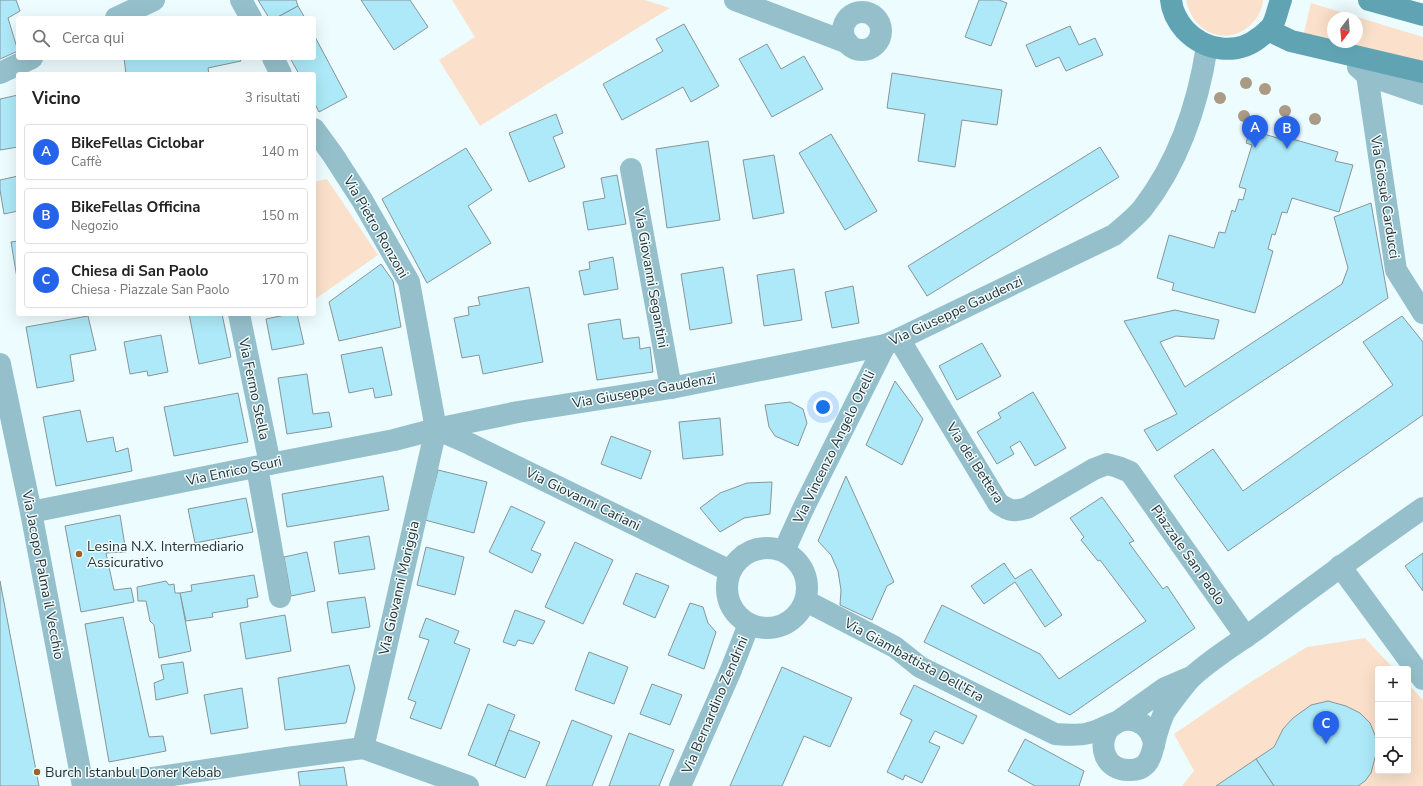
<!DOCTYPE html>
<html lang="it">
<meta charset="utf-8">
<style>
:root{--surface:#fff;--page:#f2f2f2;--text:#222;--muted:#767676;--line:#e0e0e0;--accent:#2563eb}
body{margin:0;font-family:"Nunito Sans",sans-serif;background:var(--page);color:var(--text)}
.controls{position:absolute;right:12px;bottom:12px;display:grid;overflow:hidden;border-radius:4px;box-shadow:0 4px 16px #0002}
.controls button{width:36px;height:36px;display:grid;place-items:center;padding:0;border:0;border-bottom:1px solid var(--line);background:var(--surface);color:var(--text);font:20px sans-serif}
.compass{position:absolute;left:1327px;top:12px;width:36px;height:36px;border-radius:50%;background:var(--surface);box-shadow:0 4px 16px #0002;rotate:196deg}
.you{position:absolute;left:823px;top:407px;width:14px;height:14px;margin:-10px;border:3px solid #fff;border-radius:50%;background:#1a73e8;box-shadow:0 0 0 6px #1a73e833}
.badge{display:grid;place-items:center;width:26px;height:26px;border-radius:50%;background:var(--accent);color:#fff;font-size:13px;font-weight:700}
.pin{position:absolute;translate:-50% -33px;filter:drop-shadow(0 1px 2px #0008)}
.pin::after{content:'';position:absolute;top:21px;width:14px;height:12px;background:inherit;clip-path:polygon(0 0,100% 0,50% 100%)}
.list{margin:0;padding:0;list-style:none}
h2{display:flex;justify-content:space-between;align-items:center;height:52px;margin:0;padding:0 16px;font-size:17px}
h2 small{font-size:13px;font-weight:400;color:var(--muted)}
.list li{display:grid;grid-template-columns:26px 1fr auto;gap:12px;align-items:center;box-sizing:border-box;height:56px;margin:0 8px 8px;padding:0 8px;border:1px solid var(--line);border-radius:4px}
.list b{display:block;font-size:15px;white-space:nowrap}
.list p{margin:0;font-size:13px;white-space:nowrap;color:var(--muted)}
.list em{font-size:13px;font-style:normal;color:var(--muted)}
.icon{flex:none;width:22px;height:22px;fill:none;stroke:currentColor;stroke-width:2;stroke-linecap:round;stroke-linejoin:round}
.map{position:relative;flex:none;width:1423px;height:786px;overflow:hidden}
.search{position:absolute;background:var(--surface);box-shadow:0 4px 16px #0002;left:16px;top:16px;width:300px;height:44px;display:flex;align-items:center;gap:10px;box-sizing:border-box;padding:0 14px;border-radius:4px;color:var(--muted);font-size:15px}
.panel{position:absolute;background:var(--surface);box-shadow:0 4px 16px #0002;left:16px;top:72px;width:300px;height:244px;border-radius:4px}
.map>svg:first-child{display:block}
</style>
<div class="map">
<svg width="1423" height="786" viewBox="0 0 1423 786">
<rect width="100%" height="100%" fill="#edfcff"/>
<g fill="#fbe1cb" fill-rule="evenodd">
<polygon points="452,0 645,0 670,8 480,126 439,60 475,37"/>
<path d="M1186,0H1263C1263,7 1259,15 1255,20C1231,49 1193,35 1186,0Z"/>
<path d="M1311,3L1423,37V65L1303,37ZM1333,18H1357V42H1333Z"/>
<polygon points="327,179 378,255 314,300 314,182"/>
<polygon points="1365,638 1394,669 1378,669 1378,771 1408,771 1408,684 1423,700 1423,786 1358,786 1371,773 1377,750 1375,735 1370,723 1360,713 1346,706 1328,701 1311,705 1293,718 1283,729 1274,747 1216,786 1182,786 1194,771 1174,734 1246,685 1307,647"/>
</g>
<g fill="#ade9f8" stroke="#889599">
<polygon points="0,0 16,0 20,11 8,18 18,51 0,59"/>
<polygon points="258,0 296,0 298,6 276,18 269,18"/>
<polygon points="361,0 410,0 428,27 394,50"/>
<polygon points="979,0 999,0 1007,3 991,46 965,37"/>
<polygon points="298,6 305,18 276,18"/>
<polygon points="684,24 719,86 691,102 683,87 622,120 603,84 663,51 656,39"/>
<polygon points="1070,26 1079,45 1095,38 1103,55 1066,71 1059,57 1036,67 1026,45"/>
<polygon points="314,35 347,97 319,112 314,102 314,74 299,74 290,58 314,58"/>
<polygon points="767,44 781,69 804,56 823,89 772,117 739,59"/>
<polygon points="124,58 239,58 241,61 208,68 209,74 126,74"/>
<polygon points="892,73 1002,90 997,125 962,120 955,167 918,161 925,114 887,108"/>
<polygon points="18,95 18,147 0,150 0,99"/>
<polygon points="556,114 563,133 553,137 565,167 529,182 509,133"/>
<polygon points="1250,130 1281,139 1282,136 1338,152 1335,161 1353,165 1339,212 1292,198 1287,213 1282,212 1275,235 1272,234 1268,249 1273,251 1255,313 1172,290 1174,283 1157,278 1169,235 1214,248 1219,232 1225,233 1232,210 1235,212 1239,199 1243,200 1246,189 1239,187 1252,145 1246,143"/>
<polygon points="831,134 877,211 845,230 799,153"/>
<polygon points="708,141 720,220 667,228 656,149"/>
<polygon points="1100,147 1119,177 927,296 908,266"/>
<polygon points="466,148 492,190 468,206 491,243 427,283 382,199"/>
<polygon points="774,155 784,213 753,219 743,160"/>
<polygon points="617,175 626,224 588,230 583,202 605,198 601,178"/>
<polygon points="18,176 18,211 4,214 0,190 0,180"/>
<polygon points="1371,203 1388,298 1157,451 1144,430 1177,414 1124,321 1175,310 1219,320 1214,339 1176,336 1160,342 1185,387 1342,284 1348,268 1334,217"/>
<polygon points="18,241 18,284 11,242"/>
<polygon points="613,257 618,289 584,295 579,271 590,269 589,262"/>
<polygon points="381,264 393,281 401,327 339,341 329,302"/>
<polygon points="723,267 732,323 690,330 681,274"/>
<polygon points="794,269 802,320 764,326 757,275"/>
<polygon points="853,286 859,323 832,328 825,292"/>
<polygon points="529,287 543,362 483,374 479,355 462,358 454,318 469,315 468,307 480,305 478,297"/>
<polygon points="189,314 222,314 231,357 199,364"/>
<polygon points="290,314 297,314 304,344 272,350 266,319"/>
<polygon points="88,316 96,350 70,355 74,381 37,388 26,327"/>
<polygon points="1402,316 1423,342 1423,415 1228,551 1174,476 1213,449 1243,491 1393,385 1363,342"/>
<polygon points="620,319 623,339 639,337 640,349 650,347 653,372 597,380 588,324"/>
<polygon points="161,335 168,372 148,376 147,371 130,374 124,342"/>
<polygon points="982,343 1001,376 957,400 939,366"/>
<polygon points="382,347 392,395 375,398 373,388 349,393 341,355"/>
<polygon points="307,374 313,414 329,412 332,427 287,434 278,378"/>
<polygon points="895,381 923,419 902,465 866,445"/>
<polygon points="1033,392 1066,448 1035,466 1020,441 1010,447 1014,454 997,464 977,432 1001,418 998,413"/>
<polygon points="238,393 248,442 174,456 164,407"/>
<polygon points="790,402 803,409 807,423 798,446 775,436 769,427 765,405"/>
<polygon points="80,410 87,442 113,437 116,452 128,448 132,471 56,486 43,417"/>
<polygon points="720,418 723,455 683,459 679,422"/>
<polygon points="611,436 651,451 641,479 601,464"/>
<polygon points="438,470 487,482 474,533 425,520"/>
<polygon points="383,476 389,510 287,527 282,494"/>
<polygon points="846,476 894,582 887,586 872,620 840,605 841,590 838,571 831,555 818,541"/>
<polygon points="772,482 770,514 744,518 720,532 700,508 720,493 747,483"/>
<polygon points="1102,497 1134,541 1129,543 1163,589 1167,586 1195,628 1070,715 924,642 942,605 1040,654 1059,679 1146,621 1100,560 1098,561 1081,540 1084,537 1070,518"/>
<polygon points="246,498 253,532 195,543 188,509"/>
<polygon points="511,506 545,522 531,550 541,554 532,573 489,552"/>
<polygon points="120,515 126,552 106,553 114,590 131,588 134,602 81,612 65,526"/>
<polygon points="369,536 375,569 339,574 334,542"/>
<polygon points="575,542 613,560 583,624 545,607"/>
<polygon points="426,547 464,557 455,595 417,585"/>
<polygon points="307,552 315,591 291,596 284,557"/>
<polygon points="1423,553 1423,591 1405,566"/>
<polygon points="1004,563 1015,579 1031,569 1062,615 1045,627 1015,582 984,604 971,586"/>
<polygon points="636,573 669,586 655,618 623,604"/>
<polygon points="254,575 258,597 247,599 248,607 212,613 213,617 186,621 180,593 192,591 191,585"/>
<polygon points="0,581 13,650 39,786 0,786"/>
<polygon points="166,581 169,585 174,584 175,593 180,593 191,651 159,658 154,625 150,621 146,601 138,601 137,587"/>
<polygon points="365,597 370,627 332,633 327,602"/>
<polygon points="690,603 703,607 708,623 716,632 704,669 668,655"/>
<polygon points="515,610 545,621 533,644 518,640 515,646 503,642"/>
<polygon points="285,615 291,651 246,659 240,623"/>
<polygon points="123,617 149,737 163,736 166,751 109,762 85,624"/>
<polygon points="426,618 459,631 454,643 470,649 441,729 410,718 416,702 408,699 429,640 419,637"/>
<polygon points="589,652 628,667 614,704 575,690"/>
<polygon points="183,662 188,693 156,700 154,683 164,679 161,665"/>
<polygon points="349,665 355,688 346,723 285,730 278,678"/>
<polygon points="782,667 852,698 830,747 804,736 782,786 730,786"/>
<polygon points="652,684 682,695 670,725 640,714"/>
<polygon points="914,685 977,716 963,744 935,731 929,742 940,747 922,783 905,775 903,780 887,772 912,720 900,714"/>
<polygon points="242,688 248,728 211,734 204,695"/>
<polygon points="1328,701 1346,706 1360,713 1370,723 1375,735 1377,750 1371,773 1365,781 1358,786 1274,786 1256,759 1274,747 1283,729 1293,718 1311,705"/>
<polygon points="488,704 515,715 495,766 468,755"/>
<polygon points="572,720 612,736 592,786 546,786"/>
<polygon points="509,730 540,742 525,778 495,766"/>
<polygon points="629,733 674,750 659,786 609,786"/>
<polygon points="1025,739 1084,771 1079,786 1035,786 1008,771"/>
<polygon points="1256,759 1274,786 1216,786"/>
<polygon points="344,767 347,786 300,786 298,772"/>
</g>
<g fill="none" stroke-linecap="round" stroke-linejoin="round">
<g stroke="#95c0cb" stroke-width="22">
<polyline points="241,0 251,18"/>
<polyline points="735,0 848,43"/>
<circle cx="862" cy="31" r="19"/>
<polyline points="116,18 154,0"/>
<polyline points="273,58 281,74"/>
<polyline points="1358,67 1367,75 1423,94"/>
<polyline points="0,73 32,58"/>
<polyline points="1367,75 1396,270 1423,313"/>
<polyline points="314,129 333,155 362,200 409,282 436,429 363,748"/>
<polyline points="631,169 671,388"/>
<polyline points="239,314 270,464"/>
<path d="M899,339L998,503C1009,511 1013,512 1027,508L1094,469L1107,464L1118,467L1130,472L1246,637"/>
<polyline points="436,429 470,444 730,571"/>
<polyline points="257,467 280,597"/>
<path d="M31,512L270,464L394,440L436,429L518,412L671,388L885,345L899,339L1114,235C1123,227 1135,218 1143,208C1180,160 1198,105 1207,46"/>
<circle cx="767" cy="588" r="40"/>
<polyline points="784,551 803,509 885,345"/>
<polyline points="1340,566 1423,679"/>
<path d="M806,601L895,647L920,667L1055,734C1066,735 1078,736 1089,733C1107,729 1124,712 1142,724C1150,729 1153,736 1154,745"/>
<path d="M1193,676L1165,688L1109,728C1097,746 1105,771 1130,770C1151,770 1152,752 1156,736C1158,729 1161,720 1164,713C1169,705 1187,681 1194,675C1213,658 1236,644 1257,629C1312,587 1367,547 1423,508"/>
<polyline points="99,786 287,758 363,748 468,786"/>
<polyline points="680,786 731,670 749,624"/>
</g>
<polyline stroke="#95c0cb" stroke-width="22" points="0,364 31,512 83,786"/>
<g stroke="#60a4b4" stroke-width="22">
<path d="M1171,0C1172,11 1178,22 1185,30C1205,51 1237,56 1260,37C1264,34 1269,31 1272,26C1276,19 1278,8 1281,0"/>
<polyline points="1369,0 1423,15"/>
<polyline points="1268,30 1291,41 1423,72"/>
</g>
</g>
<g fill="#ab9a84">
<circle cx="1246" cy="83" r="6"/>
<circle cx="1265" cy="89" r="6"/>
<circle cx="1220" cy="98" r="6"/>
<circle cx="1285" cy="111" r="6"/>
<circle cx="1244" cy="116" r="6"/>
<circle cx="1315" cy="119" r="6"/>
</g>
<g fill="#9f6326" stroke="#edfcff" stroke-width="1.5">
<circle cx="79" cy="554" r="4"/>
<circle cx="37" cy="772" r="4"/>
</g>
<g text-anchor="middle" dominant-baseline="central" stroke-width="3" stroke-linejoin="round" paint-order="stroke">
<g font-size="14" fill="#2c3132" stroke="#edfcff">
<text transform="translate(1385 197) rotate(81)">Via Giosuè Carducci</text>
<text transform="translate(376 227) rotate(60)">Via Pietro Ronzoni</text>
<text transform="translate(651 278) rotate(80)">Via Giovanni Segantini</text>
<text transform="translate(956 311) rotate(-25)">Via Giuseppe Gaudenzi</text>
<text transform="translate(254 389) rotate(78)">Via Fermo Stella</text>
<text transform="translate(644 391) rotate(-10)">Via Giuseppe Gaudenzi</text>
<text transform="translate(834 447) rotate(-64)">Via Vincenzo Angelo Orelli</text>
<text transform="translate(975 463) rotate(57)">Via dei Bettera</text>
<text transform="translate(234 471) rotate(-12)">Via Enrico Scuri</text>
<text transform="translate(583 499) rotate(26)">Via Giovanni Cariani</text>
<text transform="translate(1188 555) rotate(55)">Piazzale San Paolo</text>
<text transform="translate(43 575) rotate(79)">Via Jacopo Palma il Vecchio</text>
<text transform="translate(399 588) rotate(-77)">Via Giovanni Moriggia</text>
<text transform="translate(914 660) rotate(29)">Via Giambattista Dell'Era</text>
<text transform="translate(715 705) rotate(-67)">Via Bernardino Zendrini</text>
</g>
<g font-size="14" fill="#2c3132" stroke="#edfcff" text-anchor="start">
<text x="87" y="546">Lesina N.X. Intermediario<tspan x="87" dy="16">Assicurativo</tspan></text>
<text x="45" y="772">Burch Istanbul Doner Kebab</text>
</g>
</g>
</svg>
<div class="controls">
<button>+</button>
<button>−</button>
<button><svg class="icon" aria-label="locate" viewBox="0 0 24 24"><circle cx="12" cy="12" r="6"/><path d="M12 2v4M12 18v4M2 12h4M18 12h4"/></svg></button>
</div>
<svg class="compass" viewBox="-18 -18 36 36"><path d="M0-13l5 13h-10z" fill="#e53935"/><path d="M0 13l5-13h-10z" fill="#767676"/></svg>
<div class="you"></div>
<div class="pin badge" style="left:1255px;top:148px">A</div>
<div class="pin badge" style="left:1287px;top:149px">B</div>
<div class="pin badge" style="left:1326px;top:744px">C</div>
<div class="search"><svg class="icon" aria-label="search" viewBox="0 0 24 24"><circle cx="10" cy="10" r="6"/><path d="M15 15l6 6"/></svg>Cerca qui</div>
<section class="panel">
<h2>Vicino<small>3 risultati</small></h2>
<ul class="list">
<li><span class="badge">A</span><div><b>BikeFellas Ciclobar</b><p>Caffè</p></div><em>140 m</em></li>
<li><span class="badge">B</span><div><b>BikeFellas Officina</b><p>Negozio</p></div><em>150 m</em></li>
<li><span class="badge">C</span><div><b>Chiesa di San Paolo</b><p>Chiesa · Piazzale San Paolo</p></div><em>170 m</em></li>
</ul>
</section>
</div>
